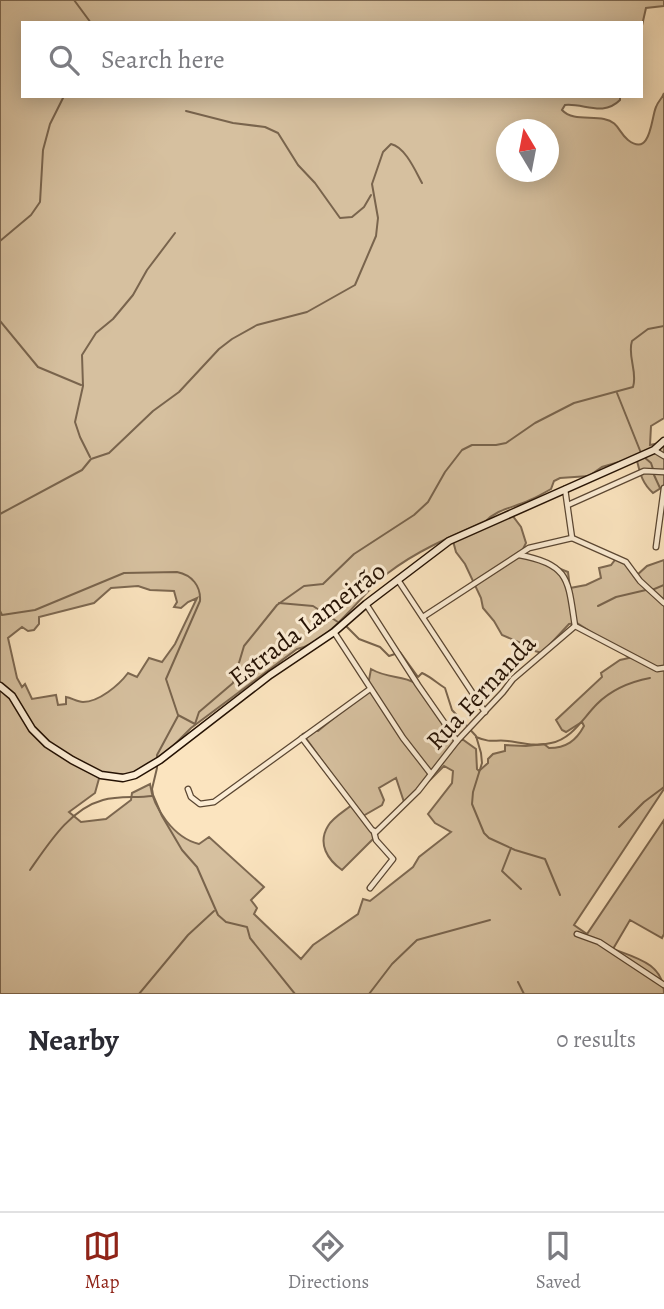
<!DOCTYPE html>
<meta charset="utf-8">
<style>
:root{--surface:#fff;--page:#f7f7f7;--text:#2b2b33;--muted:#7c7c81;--line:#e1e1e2;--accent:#8f2418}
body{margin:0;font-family:Alegreya,serif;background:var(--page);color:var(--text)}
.compass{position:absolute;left:496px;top:119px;width:63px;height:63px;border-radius:50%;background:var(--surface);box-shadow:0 4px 18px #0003;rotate:350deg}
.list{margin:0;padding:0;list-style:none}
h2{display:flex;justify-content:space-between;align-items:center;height:91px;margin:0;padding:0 28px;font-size:30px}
h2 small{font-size:23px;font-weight:400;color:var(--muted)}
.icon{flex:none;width:38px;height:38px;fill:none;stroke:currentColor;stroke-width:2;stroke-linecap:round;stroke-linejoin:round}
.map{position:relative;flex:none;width:664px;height:994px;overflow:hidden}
.search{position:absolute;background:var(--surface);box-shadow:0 4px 18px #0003;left:21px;right:21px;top:21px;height:77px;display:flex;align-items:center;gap:18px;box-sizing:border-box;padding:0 24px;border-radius:0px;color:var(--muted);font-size:26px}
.sheet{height:217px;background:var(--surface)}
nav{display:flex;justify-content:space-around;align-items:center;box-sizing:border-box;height:98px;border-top:2px solid var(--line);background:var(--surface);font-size:19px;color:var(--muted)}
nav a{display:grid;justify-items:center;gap:4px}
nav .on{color:var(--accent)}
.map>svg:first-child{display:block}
</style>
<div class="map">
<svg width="664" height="994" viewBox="0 0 664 994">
<rect width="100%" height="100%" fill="#fbe4bf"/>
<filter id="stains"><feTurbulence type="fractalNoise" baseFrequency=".00286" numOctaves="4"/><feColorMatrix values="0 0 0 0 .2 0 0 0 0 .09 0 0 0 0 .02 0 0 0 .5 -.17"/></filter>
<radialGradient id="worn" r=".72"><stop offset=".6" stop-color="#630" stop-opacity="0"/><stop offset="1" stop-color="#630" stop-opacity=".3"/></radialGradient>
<path fill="#d6c09f" stroke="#7d6851" stroke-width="2" fill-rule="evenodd" d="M0,0H664V6L646,8L641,30V23H23V96H620V100C603,117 584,103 565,105L562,110C572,121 590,116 604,119C619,122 618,132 628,140C651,158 651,118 656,107C658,101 662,99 664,93V418L651,426L650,445L664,442V486L653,493C641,482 640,472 636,457L602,467L589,476L560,478L554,481L551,489C544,493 537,497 530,500C514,508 498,508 485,522C450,537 418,550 388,573C360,594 332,641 297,649L191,728L160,759L130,774L100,775L95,793L69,812L81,822L106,819L131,800L132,793L150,784C153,808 174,838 199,844L209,837L264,887L251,900L257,908L254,914L301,959L313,945L358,914L363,899L370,901L413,867L419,857L451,832L435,823L428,814L452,783L453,771L444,766L405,805L396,778L379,788L384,800L382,805L363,816L375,837L342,870C328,860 317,844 328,826C332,818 346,810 353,804L303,734L312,730L318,731L367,691L371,669C388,679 402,675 415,683L456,743L462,739L476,749L477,769L479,771L488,763V759L493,754L505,751V745L526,746L544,744L549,748C566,748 576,741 584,726L582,722L566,732L562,730L556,720L602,677L601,673L620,660L629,658L621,651L577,623L569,624L542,653L531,650L526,645L502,635L494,621L483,608L481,598L465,564L456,552L453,541L512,515L521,527L526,543L521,553L568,572L570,588L586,585L601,578L599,568L611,565L618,556L637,575L647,566L664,560V789L574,925L587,934L664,820V934L662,938L630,920L613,949C637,958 664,964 664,994H0ZM506,130H548V172H506ZM138,586L150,590L174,591L177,602L174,607L181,608L188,602L197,598L175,644L162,662L149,658L137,677L128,673C119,685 99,702 83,702C77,702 72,698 66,697V704L58,705L56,695L32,699L25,684L22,687L17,678L8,638L22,627L28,631L34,630L39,624V617L94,603L111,588Z"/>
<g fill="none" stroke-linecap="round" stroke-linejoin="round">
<g stroke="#79644d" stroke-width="2">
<polyline points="74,0 91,23"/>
<polyline points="186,111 233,123 265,127 278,133 298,165 315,183 340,218 352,217 364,207 371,195"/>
<polyline points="0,241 31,215 40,202 43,150 50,124 64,96"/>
<polyline points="0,321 38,367 81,385"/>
<polyline points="617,393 641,453"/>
<polyline points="90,457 80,437 75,422 83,386 82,355 96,333 113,319 133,295 147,270 175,233"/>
<polyline points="644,457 651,463 653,469"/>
<polyline points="654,475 660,488"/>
<path d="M0,514L82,470L91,459L109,453L153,411L179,392L219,349L232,339L257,325L307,312L355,285L376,236L378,218L372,184L383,152L391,144C405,147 415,170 422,183"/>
<polyline points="652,590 664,585"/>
<polyline points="279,603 313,606 341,624"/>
<polyline points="598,606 616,597 646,590"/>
<path d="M0,611L2,615L35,610L124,573L177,572C192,575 201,586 200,601L166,679L178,715L195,724L199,712L233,683L244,646L277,605L304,586L323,584L354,554L414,515L428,502L445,472L462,450L472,445H496L506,443L535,423L574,403L633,387C638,372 627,356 632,341L648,329L664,326"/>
<polyline points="346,626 359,639 380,647 389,656 395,654"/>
<path d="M400,652L418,677L422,673C431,677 437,683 445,688L452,710L476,736L481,753L482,763L473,792L472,804L484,833L489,838L515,850L545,859L560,895"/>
<polyline points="178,716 157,755 157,768 152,789 153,795 162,816 182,850 197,867 218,915 226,922 247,927 250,938 295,994"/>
<path d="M476,737C493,744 494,739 508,741C523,743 536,747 551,743C572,739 583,718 597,704C612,689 629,682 650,678"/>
<polyline points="619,827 644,802 664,787"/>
<polyline points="511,848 502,871 521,889"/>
<path d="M30,870C49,843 70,809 103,800C118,796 136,798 152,796"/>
<polyline points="518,982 524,994"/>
<polyline points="139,994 188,935 214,911"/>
<polyline points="369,994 392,964 417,940 490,920"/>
</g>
<g stroke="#5a4632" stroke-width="7">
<g id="street">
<polyline points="654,450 664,456"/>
<polyline points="568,505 644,471 664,472"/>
<polyline points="572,538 626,562 640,581 664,603"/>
<polyline points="656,547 664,488"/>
<path d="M519,555C571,564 568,582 575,626"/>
<polyline points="398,580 485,712"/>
<polyline points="366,604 418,685 457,741"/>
<polyline points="423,617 529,548 572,538 565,489"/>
<polyline points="334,632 403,738 431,774"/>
<polyline points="302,738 372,830 376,832 418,791 457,741 503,692 513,679 575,626 657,669 664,668"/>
<polyline points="188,789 191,797 200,804 214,802 370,689"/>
<polyline points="370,888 393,859 376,840 374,832"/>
<polyline points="577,934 599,942 664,985"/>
</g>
</g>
<g stroke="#241103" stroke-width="9">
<polyline id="secondary" points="0,686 12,696 32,729 47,744 72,760 101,775 123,778 135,775 160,760 270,675 334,632 366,604 449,541 654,450 664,441"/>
</g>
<use href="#street" stroke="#fcedd5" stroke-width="4.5"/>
<use href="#secondary" stroke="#fcedd5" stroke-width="6"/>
</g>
<g text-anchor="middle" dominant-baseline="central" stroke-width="6" stroke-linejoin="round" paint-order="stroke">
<g font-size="26" fill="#241103" stroke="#fcedd5">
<text transform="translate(307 624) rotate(-37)">Estrada Lameirão</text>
<text transform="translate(481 692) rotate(-47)">Rua Fernanda</text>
</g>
</g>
<rect width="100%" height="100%" filter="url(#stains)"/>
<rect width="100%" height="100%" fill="url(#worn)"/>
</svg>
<svg class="compass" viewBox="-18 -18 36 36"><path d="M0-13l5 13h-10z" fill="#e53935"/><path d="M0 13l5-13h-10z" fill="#7c7c81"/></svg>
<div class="search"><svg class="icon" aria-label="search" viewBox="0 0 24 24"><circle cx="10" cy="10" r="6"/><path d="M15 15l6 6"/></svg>Search here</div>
</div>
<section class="sheet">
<h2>Nearby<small>0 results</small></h2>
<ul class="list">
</ul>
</section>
<nav>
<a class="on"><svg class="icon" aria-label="map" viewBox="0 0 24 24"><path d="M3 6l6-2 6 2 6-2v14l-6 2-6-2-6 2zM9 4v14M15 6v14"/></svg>Map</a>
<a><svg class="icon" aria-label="directions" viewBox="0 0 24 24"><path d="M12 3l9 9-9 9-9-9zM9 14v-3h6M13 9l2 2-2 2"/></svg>Directions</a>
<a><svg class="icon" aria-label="saved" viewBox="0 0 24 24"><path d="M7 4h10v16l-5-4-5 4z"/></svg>Saved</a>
</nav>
